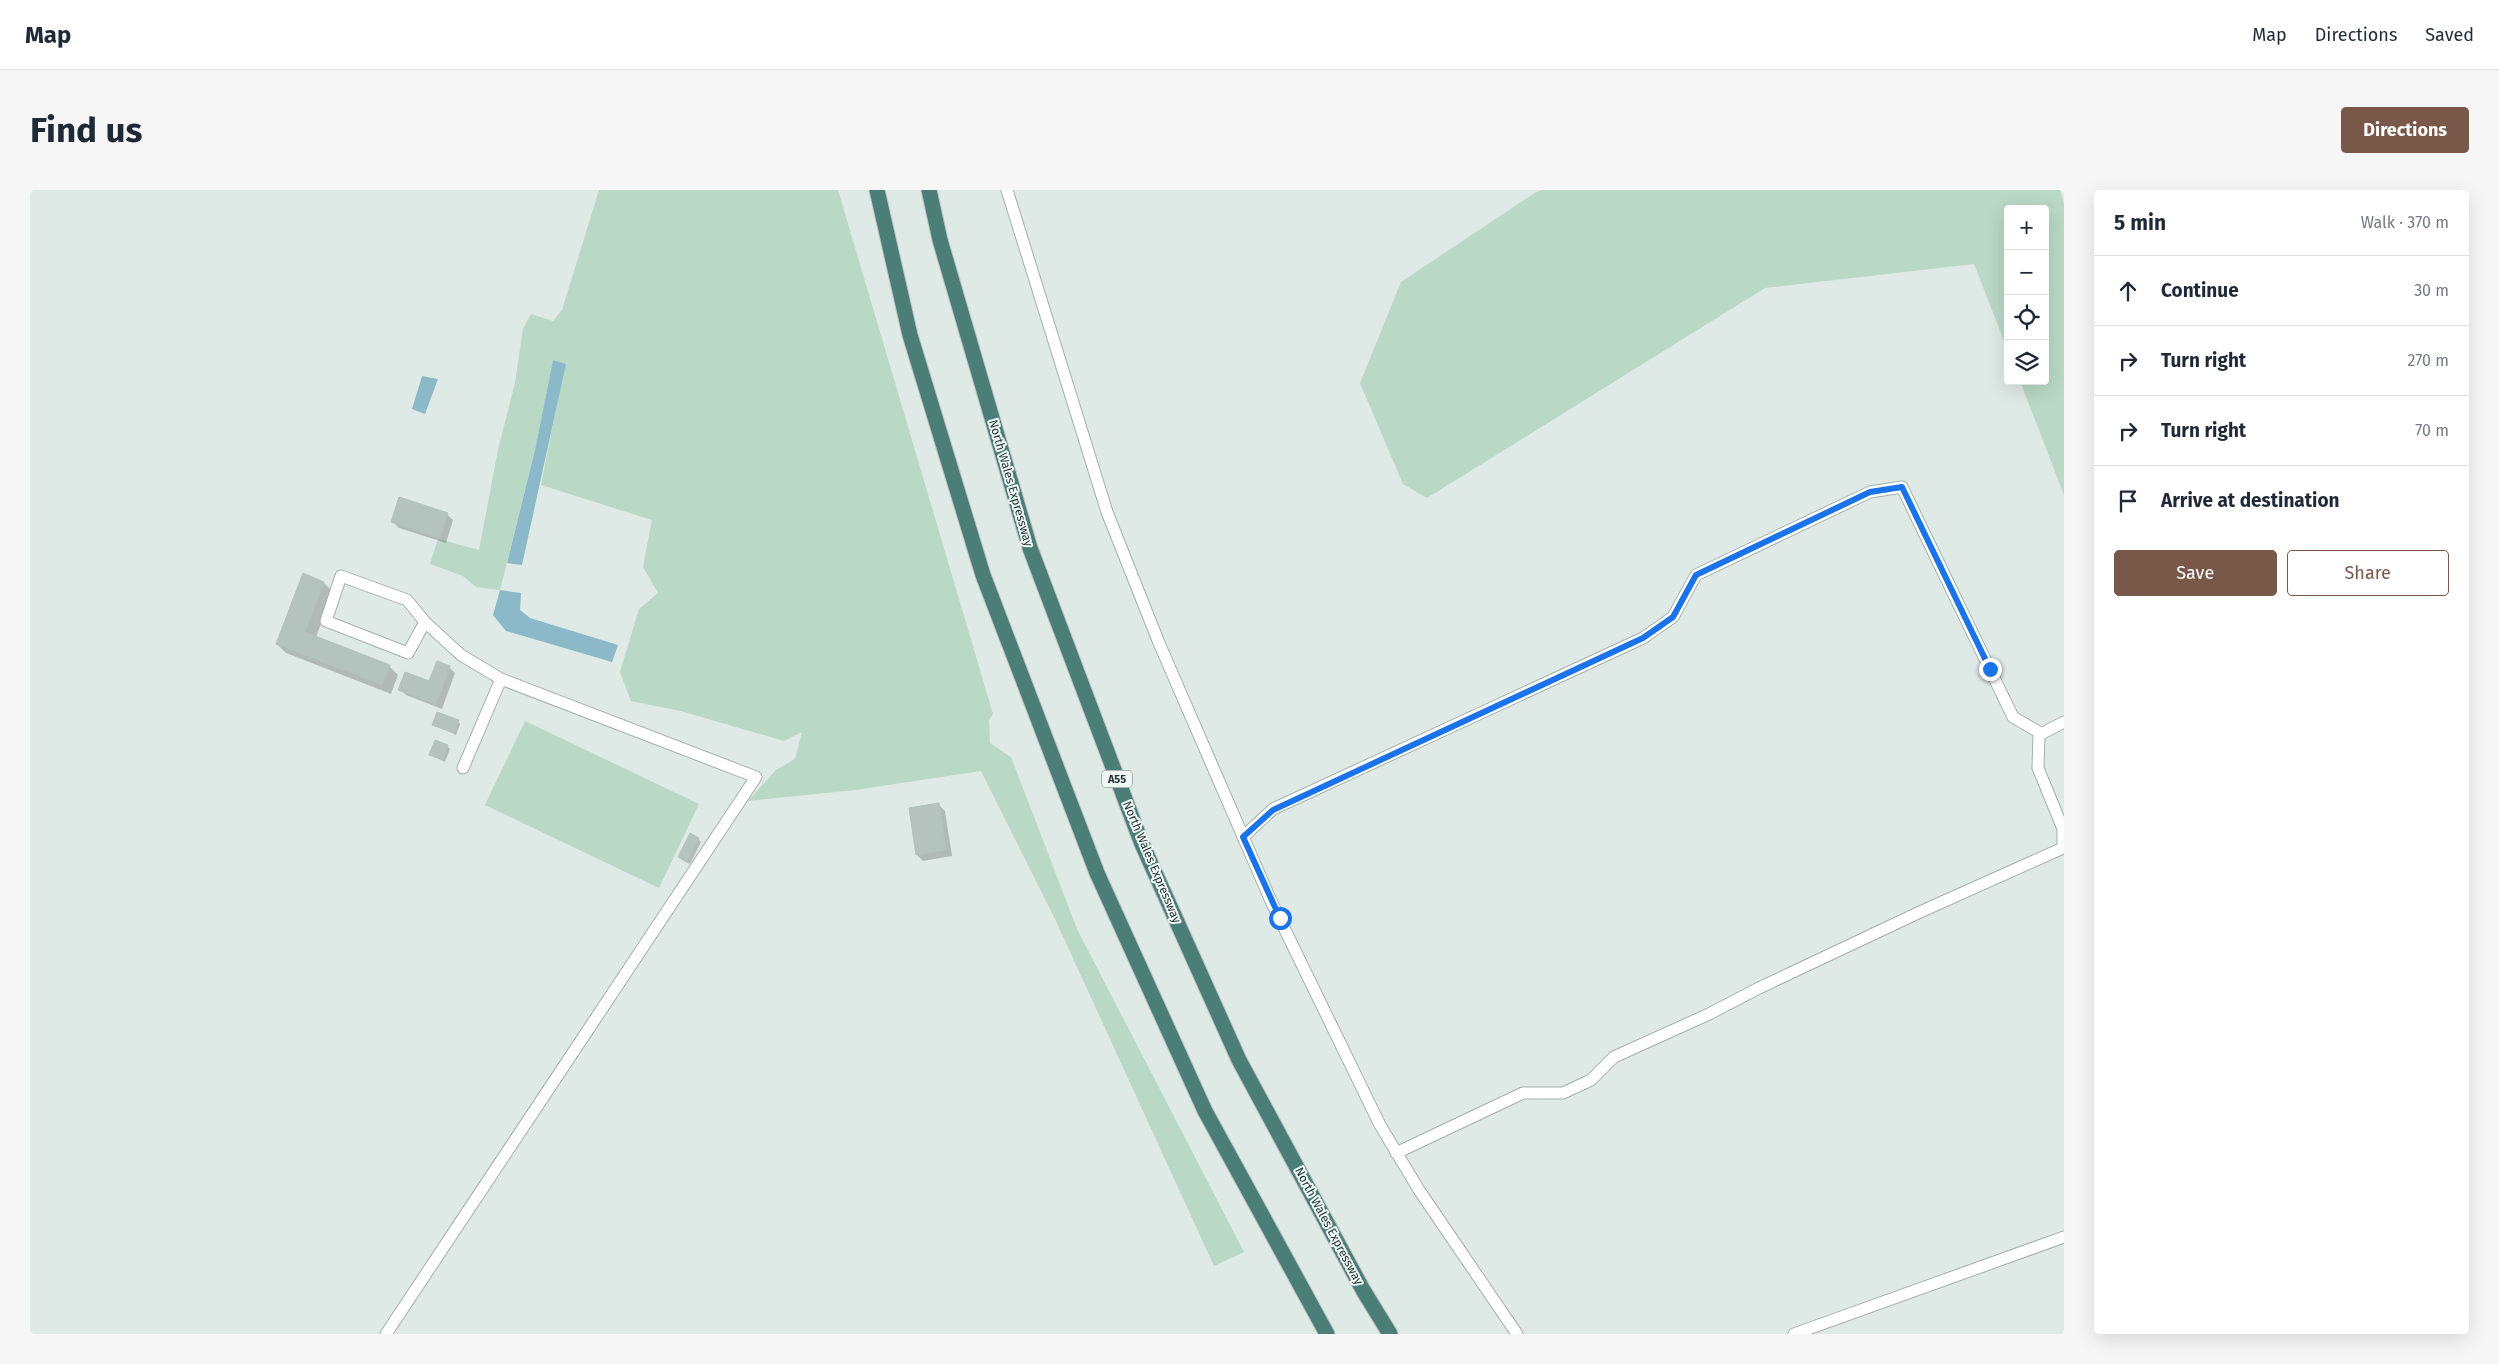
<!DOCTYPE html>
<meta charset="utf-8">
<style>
:root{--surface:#fff;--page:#f6f6f7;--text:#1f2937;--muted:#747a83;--line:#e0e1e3;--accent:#795749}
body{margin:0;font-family:"Fira Sans",sans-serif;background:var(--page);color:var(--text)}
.controls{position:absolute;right:15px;top:15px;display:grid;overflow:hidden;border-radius:5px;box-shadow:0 5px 20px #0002}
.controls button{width:45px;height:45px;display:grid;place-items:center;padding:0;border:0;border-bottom:1px solid var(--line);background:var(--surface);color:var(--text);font:25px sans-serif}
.stop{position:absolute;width:15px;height:15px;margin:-11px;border:4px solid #1a73e8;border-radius:50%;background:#fff}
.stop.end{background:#1a73e8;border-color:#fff;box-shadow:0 1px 5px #0008}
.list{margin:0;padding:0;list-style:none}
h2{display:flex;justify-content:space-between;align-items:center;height:65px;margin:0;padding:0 20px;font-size:21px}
h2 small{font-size:16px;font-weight:400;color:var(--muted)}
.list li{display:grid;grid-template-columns:32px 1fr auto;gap:15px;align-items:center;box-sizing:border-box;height:70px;padding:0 20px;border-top:1px solid var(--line)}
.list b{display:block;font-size:19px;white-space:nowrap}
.list em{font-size:16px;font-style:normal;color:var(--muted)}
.actions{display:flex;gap:10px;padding:15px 20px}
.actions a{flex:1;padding:11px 0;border:1px solid var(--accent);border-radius:5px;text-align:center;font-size:18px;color:var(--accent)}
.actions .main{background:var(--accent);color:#fff}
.icon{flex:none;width:28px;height:28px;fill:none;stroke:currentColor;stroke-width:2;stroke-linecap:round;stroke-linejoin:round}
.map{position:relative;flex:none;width:2034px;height:1144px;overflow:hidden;border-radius:5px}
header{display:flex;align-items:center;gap:30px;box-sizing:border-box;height:70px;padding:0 25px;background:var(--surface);border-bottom:1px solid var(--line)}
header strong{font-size:24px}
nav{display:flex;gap:28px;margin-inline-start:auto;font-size:18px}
.intro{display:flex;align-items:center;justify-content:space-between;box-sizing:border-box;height:120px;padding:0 30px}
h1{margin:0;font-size:35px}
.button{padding:12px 22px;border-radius:5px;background:var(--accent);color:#fff;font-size:18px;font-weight:700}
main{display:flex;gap:30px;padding:0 30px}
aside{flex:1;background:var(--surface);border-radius:5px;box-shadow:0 5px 20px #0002}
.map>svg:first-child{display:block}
</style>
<header>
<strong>Map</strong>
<nav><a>Map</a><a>Directions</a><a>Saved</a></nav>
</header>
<div class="intro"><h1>Find us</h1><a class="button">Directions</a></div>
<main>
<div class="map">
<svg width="2034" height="1144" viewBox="0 0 2034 1144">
<rect width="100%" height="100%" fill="#dfe9e5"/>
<g fill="#b9d8c5">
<polygon points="569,0 808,0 963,524 959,530 960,553 981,567 1047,739 1214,1062 1184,1076 1025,729 951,581 825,600 718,611 746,580 765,569 772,542 754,551 651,521 601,511 590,482 609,419 628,403 613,377 622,330 511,295 535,174 523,170 505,260 470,400 446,397 433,386 400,374 408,349 449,360 468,260 485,193 493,139 501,124 523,131 532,120"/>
<polygon points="1513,0 2030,0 2034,13 2034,305 1990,191 2015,191 2015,19 1978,19 1978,161 1944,74 1735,98 1397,308 1373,294 1330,193 1371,92 1506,2"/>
<polygon points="495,531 669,614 629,698 455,615"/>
</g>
<g fill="#8bb9ca">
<polygon points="523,170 536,174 492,375 477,373 505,260"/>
<polygon points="392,186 408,189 395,224 382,219"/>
<polygon points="470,400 491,403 490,420 500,428 588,455 582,472 476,441 463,425"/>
</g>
<g fill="#0003">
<polygon points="417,324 423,330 416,353 369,338 363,332"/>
<polygon points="294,393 303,402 286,447 359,476 368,485 361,504 256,463 247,454"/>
<polygon points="419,477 425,483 412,519 376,505 370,499 400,492"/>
<polygon points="428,531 430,534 426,545 404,534"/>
<polygon points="417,556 420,559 415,572 401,565"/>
<polygon points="909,615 915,621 922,666 893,671 887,665"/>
<polygon points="668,649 671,652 660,674 652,670 649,667"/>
</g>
<g fill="#b5c3bf" stroke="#b2c2bd">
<polygon points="369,307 418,323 410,348 361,332"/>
<polygon points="273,383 294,392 275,442 360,475 352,495 246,454"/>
<polygon points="407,471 420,476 406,514 368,500 375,482 399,491"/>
<polygon points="407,522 429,530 424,543 402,535"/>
<polygon points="405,550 418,555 413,570 399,565"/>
<polygon points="909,613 916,660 886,665 879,618"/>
<polygon points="660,643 669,648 657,672 648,667"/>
</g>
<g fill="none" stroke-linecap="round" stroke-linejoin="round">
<g stroke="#a3b0ac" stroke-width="13">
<g id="service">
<polyline points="977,0 1077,322 1129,453 1241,711 1350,935 1389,1000 1487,1144"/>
<polyline points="433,578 471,489"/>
<polyline points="1213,647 1243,619 1613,448 1643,427 1666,385 1840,302 1872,297 1983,527 2012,544"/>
<polyline points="1366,963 1493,903 1533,903 1561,890 1584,867 1679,824 1729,798 1890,722 2033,658 2033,639 2008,578 2009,545 2034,532"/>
<polyline points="356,1144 726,587 471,489 431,465 395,432 377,410 311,386 296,431 378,463 395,432"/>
<polyline points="1764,1144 2034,1047"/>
</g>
</g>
<g stroke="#bdc3c2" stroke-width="17">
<g id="trunk">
<polyline points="847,0 880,145 953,385 1067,683 1175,921 1297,1144"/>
<polyline points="899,0 910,50 1000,358 1112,654 1209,870 1333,1100 1360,1144"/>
</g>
</g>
<use href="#service" stroke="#fff" stroke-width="11"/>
<use href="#trunk" stroke="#4c7e78" stroke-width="15"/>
</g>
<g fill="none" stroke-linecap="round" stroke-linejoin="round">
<polyline stroke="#1a73e8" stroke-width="6" points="1250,728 1213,647 1243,620 1613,448 1643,427 1666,385 1840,302 1872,297 1960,479"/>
</g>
<g text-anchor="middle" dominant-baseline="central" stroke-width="4" stroke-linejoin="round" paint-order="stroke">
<rect fill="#eff6f3" stroke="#60706d" stroke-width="1" x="1072" y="580.5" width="30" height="17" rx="4"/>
<g font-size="11" font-weight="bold" fill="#223734">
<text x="1087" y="589">A55</text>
</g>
<g font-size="12" fill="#223734" stroke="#eff6f3">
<text transform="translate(981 293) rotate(74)">North Wales Expressway</text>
<text transform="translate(1122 672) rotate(67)">North Wales Expressway</text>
<text transform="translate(1299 1036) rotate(62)">North Wales Expressway</text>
</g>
</g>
</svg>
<div class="controls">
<button>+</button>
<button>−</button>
<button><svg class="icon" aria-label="locate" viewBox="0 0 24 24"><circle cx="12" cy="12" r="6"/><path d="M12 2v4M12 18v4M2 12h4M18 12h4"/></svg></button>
<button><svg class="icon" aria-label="layers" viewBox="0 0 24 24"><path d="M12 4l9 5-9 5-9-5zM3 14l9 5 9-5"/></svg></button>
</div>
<div class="stop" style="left:1250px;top:728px"></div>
<div class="stop end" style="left:1960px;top:479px"></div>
</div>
<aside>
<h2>5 min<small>Walk · 370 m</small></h2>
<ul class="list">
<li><svg class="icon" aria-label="ahead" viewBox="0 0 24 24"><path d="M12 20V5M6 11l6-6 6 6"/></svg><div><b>Continue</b></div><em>30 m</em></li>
<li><svg class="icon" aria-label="right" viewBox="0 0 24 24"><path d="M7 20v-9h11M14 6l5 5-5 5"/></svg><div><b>Turn right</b></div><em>270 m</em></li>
<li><svg class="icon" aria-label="right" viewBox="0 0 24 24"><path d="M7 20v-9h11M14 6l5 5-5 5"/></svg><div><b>Turn right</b></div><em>70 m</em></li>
<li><svg class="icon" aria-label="arrive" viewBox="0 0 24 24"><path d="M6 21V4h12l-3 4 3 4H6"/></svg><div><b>Arrive at destination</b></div></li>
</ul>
<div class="actions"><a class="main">Save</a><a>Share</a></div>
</aside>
</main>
